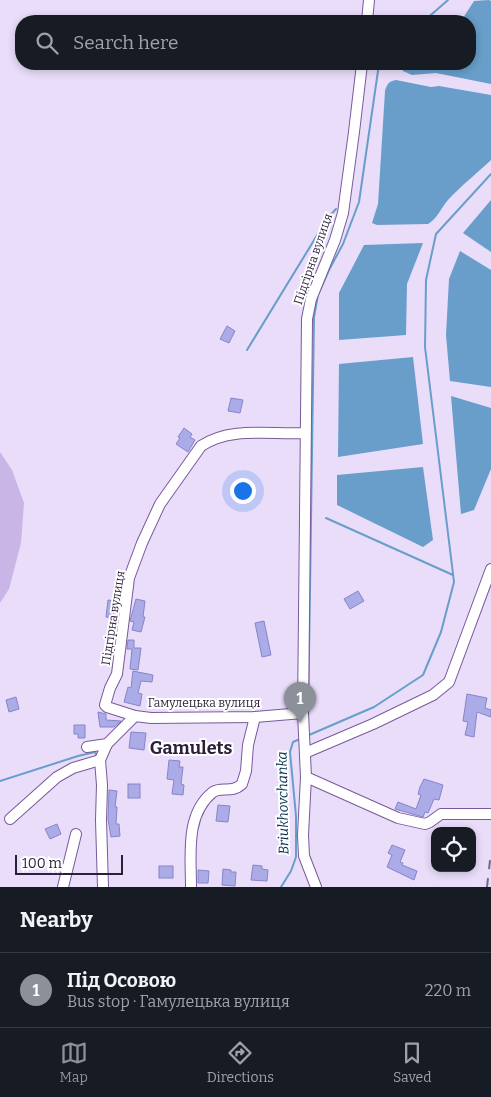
<!DOCTYPE html>
<meta charset="utf-8">
<style>
:root{--surface:#171b24;--page:#242831;--text:#f1f3f6;--muted:#9ea1a6;--line:#363941;--accent:#8c9099}
body{margin:0;font-family:Bitter,serif;background:var(--page);color:var(--text)}
.controls{position:absolute;right:15px;bottom:15px;display:grid;overflow:hidden;border-radius:10px;box-shadow:0 2px 8px #0003}
.controls button{width:45px;height:45px;display:grid;place-items:center;padding:0;border:0;border-bottom:1px solid var(--line);background:var(--surface);color:var(--text);font:25px sans-serif}
.scale{position:absolute;left:15px;bottom:12px;width:108px;box-sizing:border-box;padding-left:5px;border:2px solid #2b1f3a;border-top:0;font-size:14px;line-height:18px;white-space:nowrap;color:#2b1f3a;-webkit-text-stroke:4px #fff;paint-order:stroke}
.you{position:absolute;left:242px;top:490px;width:18px;height:18px;margin:-12px;border:4px solid #fff;border-radius:50%;background:#1a73e8;box-shadow:0 0 0 8px #1a73e833}
.badge{display:grid;place-items:center;width:32px;height:32px;border-radius:50%;background:var(--accent);color:#fff;font-size:16px;font-weight:700}
.pin{position:absolute;translate:-50% -41px;filter:drop-shadow(0 1px 2px #0008)}
.pin::after{content:'';position:absolute;top:26px;width:18px;height:15px;background:inherit;clip-path:polygon(0 0,100% 0,50% 100%)}
.list{margin:0;padding:0;list-style:none}
h2{display:flex;justify-content:space-between;align-items:center;height:65px;margin:0;padding:0 20px;font-size:21px}
h2 small{font-size:16px;font-weight:400;color:var(--muted)}
.list li{display:grid;grid-template-columns:32px 1fr auto;gap:15px;align-items:center;box-sizing:border-box;height:75px;padding:0 20px;border-top:1px solid var(--line)}
.list b{display:block;font-size:19px;white-space:nowrap}
.list p{margin:0;font-size:16px;white-space:nowrap;color:var(--muted)}
.list em{font-size:16px;font-style:normal;color:var(--muted)}
.icon{flex:none;width:28px;height:28px;fill:none;stroke:currentColor;stroke-width:2;stroke-linecap:round;stroke-linejoin:round}
.map{position:relative;flex:none;width:491px;height:887px;overflow:hidden}
.search{position:absolute;background:var(--surface);box-shadow:0 2px 8px #0003;left:15px;right:15px;top:15px;height:55px;display:flex;align-items:center;gap:12px;box-sizing:border-box;padding:0 18px;border-radius:20px;color:var(--muted);font-size:19px}
.sheet{height:140px;background:var(--surface)}
nav{display:flex;justify-content:space-around;align-items:center;box-sizing:border-box;height:70px;border-top:1px solid var(--line);background:var(--surface);font-size:14px;color:var(--muted)}
nav a{display:grid;justify-items:center;gap:2px}
nav .on{color:var(--accent)}
.map>svg:first-child{display:block}
</style>
<div class="map">
<svg width="491" height="887" viewBox="0 0 491 887">
<rect width="100%" height="100%" fill="#e9ddfa"/>
<polygon fill="#c9b5e6" points="0,452 12,470 24,503 21,543 9,589 0,603"/>
<g fill="#689ec9">
<polygon points="489,0 491,1 491,84 436,73 412,75 403,71 402,67 405,64 470,64 470,21 461,21 474,1"/>
<path d="M396,80L431,87L439,86L491,95V160C477,173 461,186 448,200C441,208 437,219 428,224L377,225L372,223L378,204L385,91C387,84 389,81 396,80Z"/>
<polygon points="491,200 491,252 463,233"/>
<polygon points="423,243 407,284 406,335 339,340 339,293 364,245"/>
<polygon points="460,251 491,270 491,387 450,381 446,335 449,279"/>
<polygon points="413,357 423,444 338,457 339,364"/>
<polygon points="451,396 491,408 491,469 474,510 461,514"/>
<polygon points="423,467 433,540 423,547 337,505 337,475"/>
</g>
<g fill="none" stroke-linecap="round" stroke-linejoin="round">
<g stroke="#689ec9" stroke-width="2">
<polyline points="424,21 448,0"/>
<polyline points="247,350 327,219 336,209"/>
<polyline points="326,518 453,575"/>
<polyline points="308,723 314,317 318,295 329,270 343,244 359,202 379,64"/>
<polyline points="309,735 374,707 423,675 441,632 454,582 425,347 426,280 436,234 491,174"/>
<polyline points="0,781 78,756 95,752 97,756"/>
<polyline points="281,887 291,871 296,857 296,816 290,752 293,742 300,739"/>
</g>
</g>
<g fill="#ababe7" stroke="#8685cb">
<polygon points="227,326 235,331 229,343 220,339"/>
<polygon points="231,398 243,400 240,413 228,411"/>
<polygon points="184,428 192,434 190,437 195,440 188,452 176,444 180,438 178,437"/>
<polygon points="358,591 364,601 350,609 344,599"/>
<polygon points="136,599 145,601 143,617 145,617 141,632 132,630 134,622 130,621"/>
<polygon points="108,600 116,601 113,618 106,617"/>
<polygon points="264,621 271,655 262,657 255,623"/>
<polygon points="128,640 134,640 134,648 141,648 138,670 130,669 132,649 127,649"/>
<polygon points="133,671 153,675 152,682 141,681 138,693 142,694 140,706 124,702 128,687 131,688"/>
<polygon points="467,694 487,698 485,708 491,710 491,717 477,712 474,737 465,735 468,722 463,721"/>
<polygon points="16,697 19,709 9,712 6,700"/>
<polygon points="98,712 106,714 106,720 121,721 114,727 100,727"/>
<polygon points="74,725 85,725 85,738 78,738 78,734 74,734"/>
<polygon points="131,732 146,733 144,750 129,748"/>
<polygon points="169,760 180,761 179,767 183,767 181,784 184,785 183,795 172,794 174,780 167,779"/>
<polygon points="424,779 443,785 439,800 434,799 428,813 425,812 423,817 395,809 398,802 416,809 421,795 418,794 420,787"/>
<rect x="128" y="784" width="12" height="14"/>
<polygon points="109,790 117,791 115,807 117,807 116,824 119,824 120,836 111,837 108,819"/>
<polygon points="218,805 230,806 228,822 216,821"/>
<polygon points="57,824 61,834 50,839 45,829"/>
<polygon points="392,845 405,850 400,862 403,863 402,865 417,871 414,880 387,867 392,855 388,853"/>
<polygon points="253,865 262,866 262,869 268,870 267,881 251,880"/>
<rect x="159" y="866" width="14" height="12"/>
<polygon points="223,869 231,870 231,872 236,872 235,886 222,885"/>
<polygon points="198,870 209,871 208,883 198,883"/>
</g>
<g fill="none" stroke-linecap="round" stroke-linejoin="round">
<g stroke="#785a9b" stroke-width="12">
<g id="minor">
<polyline points="367,21 369,0"/>
<path d="M135,716L107,707L105,705L110,688L117,674L129,578L142,543L160,504L201,446C231,426 271,435 305,433"/>
<polyline points="87,747 107,744 135,716 151,718 255,717 303,713"/>
<polyline points="305,753 373,724 433,695 449,682 491,569"/>
<polyline points="306,777 398,818 425,824 430,822 441,814 490,814"/>
<polyline points="10,819 57,777 73,768 100,760"/>
<polyline points="63,887 76,834"/>
<polyline points="103,887 101,820 102,785 100,760 107,744"/>
<path d="M191,887C191,855 185,814 213,792C222,786 231,794 242,784L246,771L248,745L255,717"/>
<polyline points="316,887 304,856 303,835 306,777 303,713 307,319 311,299 335,240 343,213 354,132 362,64"/>
</g>
</g>
<use href="#minor" stroke="#fff" stroke-width="10"/>
<polyline stroke="#756984" stroke-width="2" stroke-dasharray="9 9" stroke-linecap="butt" points="487,887 491,852"/>
</g>
<g text-anchor="middle" dominant-baseline="central" stroke-width="4" stroke-linejoin="round" paint-order="stroke">
<g font-size="12" fill="#2b1f3a" stroke="#fff">
<text transform="translate(313 259) rotate(-71)">Підгірна вулиця</text>
<text transform="translate(113 618) rotate(-81)">Підгірна вулиця</text>
<text x="204" y="703">Гамулецька вулиця</text>
</g>
<g font-size="14" font-style="italic" fill="#05314f" stroke="#fff">
<text transform="translate(283 803) rotate(-91)">Briukhovchanka</text>
</g>
<g font-size="18" font-weight="bold" fill="#2b1f3a" stroke="#fff">
<text x="191" y="748">Gamulets</text>
</g>
</g>
</svg>
<div class="controls">
<button><svg class="icon" aria-label="locate" viewBox="0 0 24 24"><circle cx="12" cy="12" r="6"/><path d="M12 2v4M12 18v4M2 12h4M18 12h4"/></svg></button>
</div>
<div class="scale">100 m</div>
<div class="you"></div>
<div class="pin badge" style="left:300px;top:723px">1</div>
<div class="search"><svg class="icon" aria-label="search" viewBox="0 0 24 24"><circle cx="10" cy="10" r="6"/><path d="M15 15l6 6"/></svg>Search here</div>
</div>
<section class="sheet">
<h2>Nearby<small></small></h2>
<ul class="list">
<li><span class="badge">1</span><div><b>Під Осовою</b><p>Bus stop · Гамулецька вулиця</p></div><em>220 m</em></li>
</ul>
</section>
<nav>
<a class="on"><svg class="icon" aria-label="map" viewBox="0 0 24 24"><path d="M3 6l6-2 6 2 6-2v14l-6 2-6-2-6 2zM9 4v14M15 6v14"/></svg>Map</a>
<a><svg class="icon" aria-label="directions" viewBox="0 0 24 24"><path d="M12 3l9 9-9 9-9-9zM9 14v-3h6M13 9l2 2-2 2"/></svg>Directions</a>
<a><svg class="icon" aria-label="saved" viewBox="0 0 24 24"><path d="M7 4h10v16l-5-4-5 4z"/></svg>Saved</a>
</nav>
